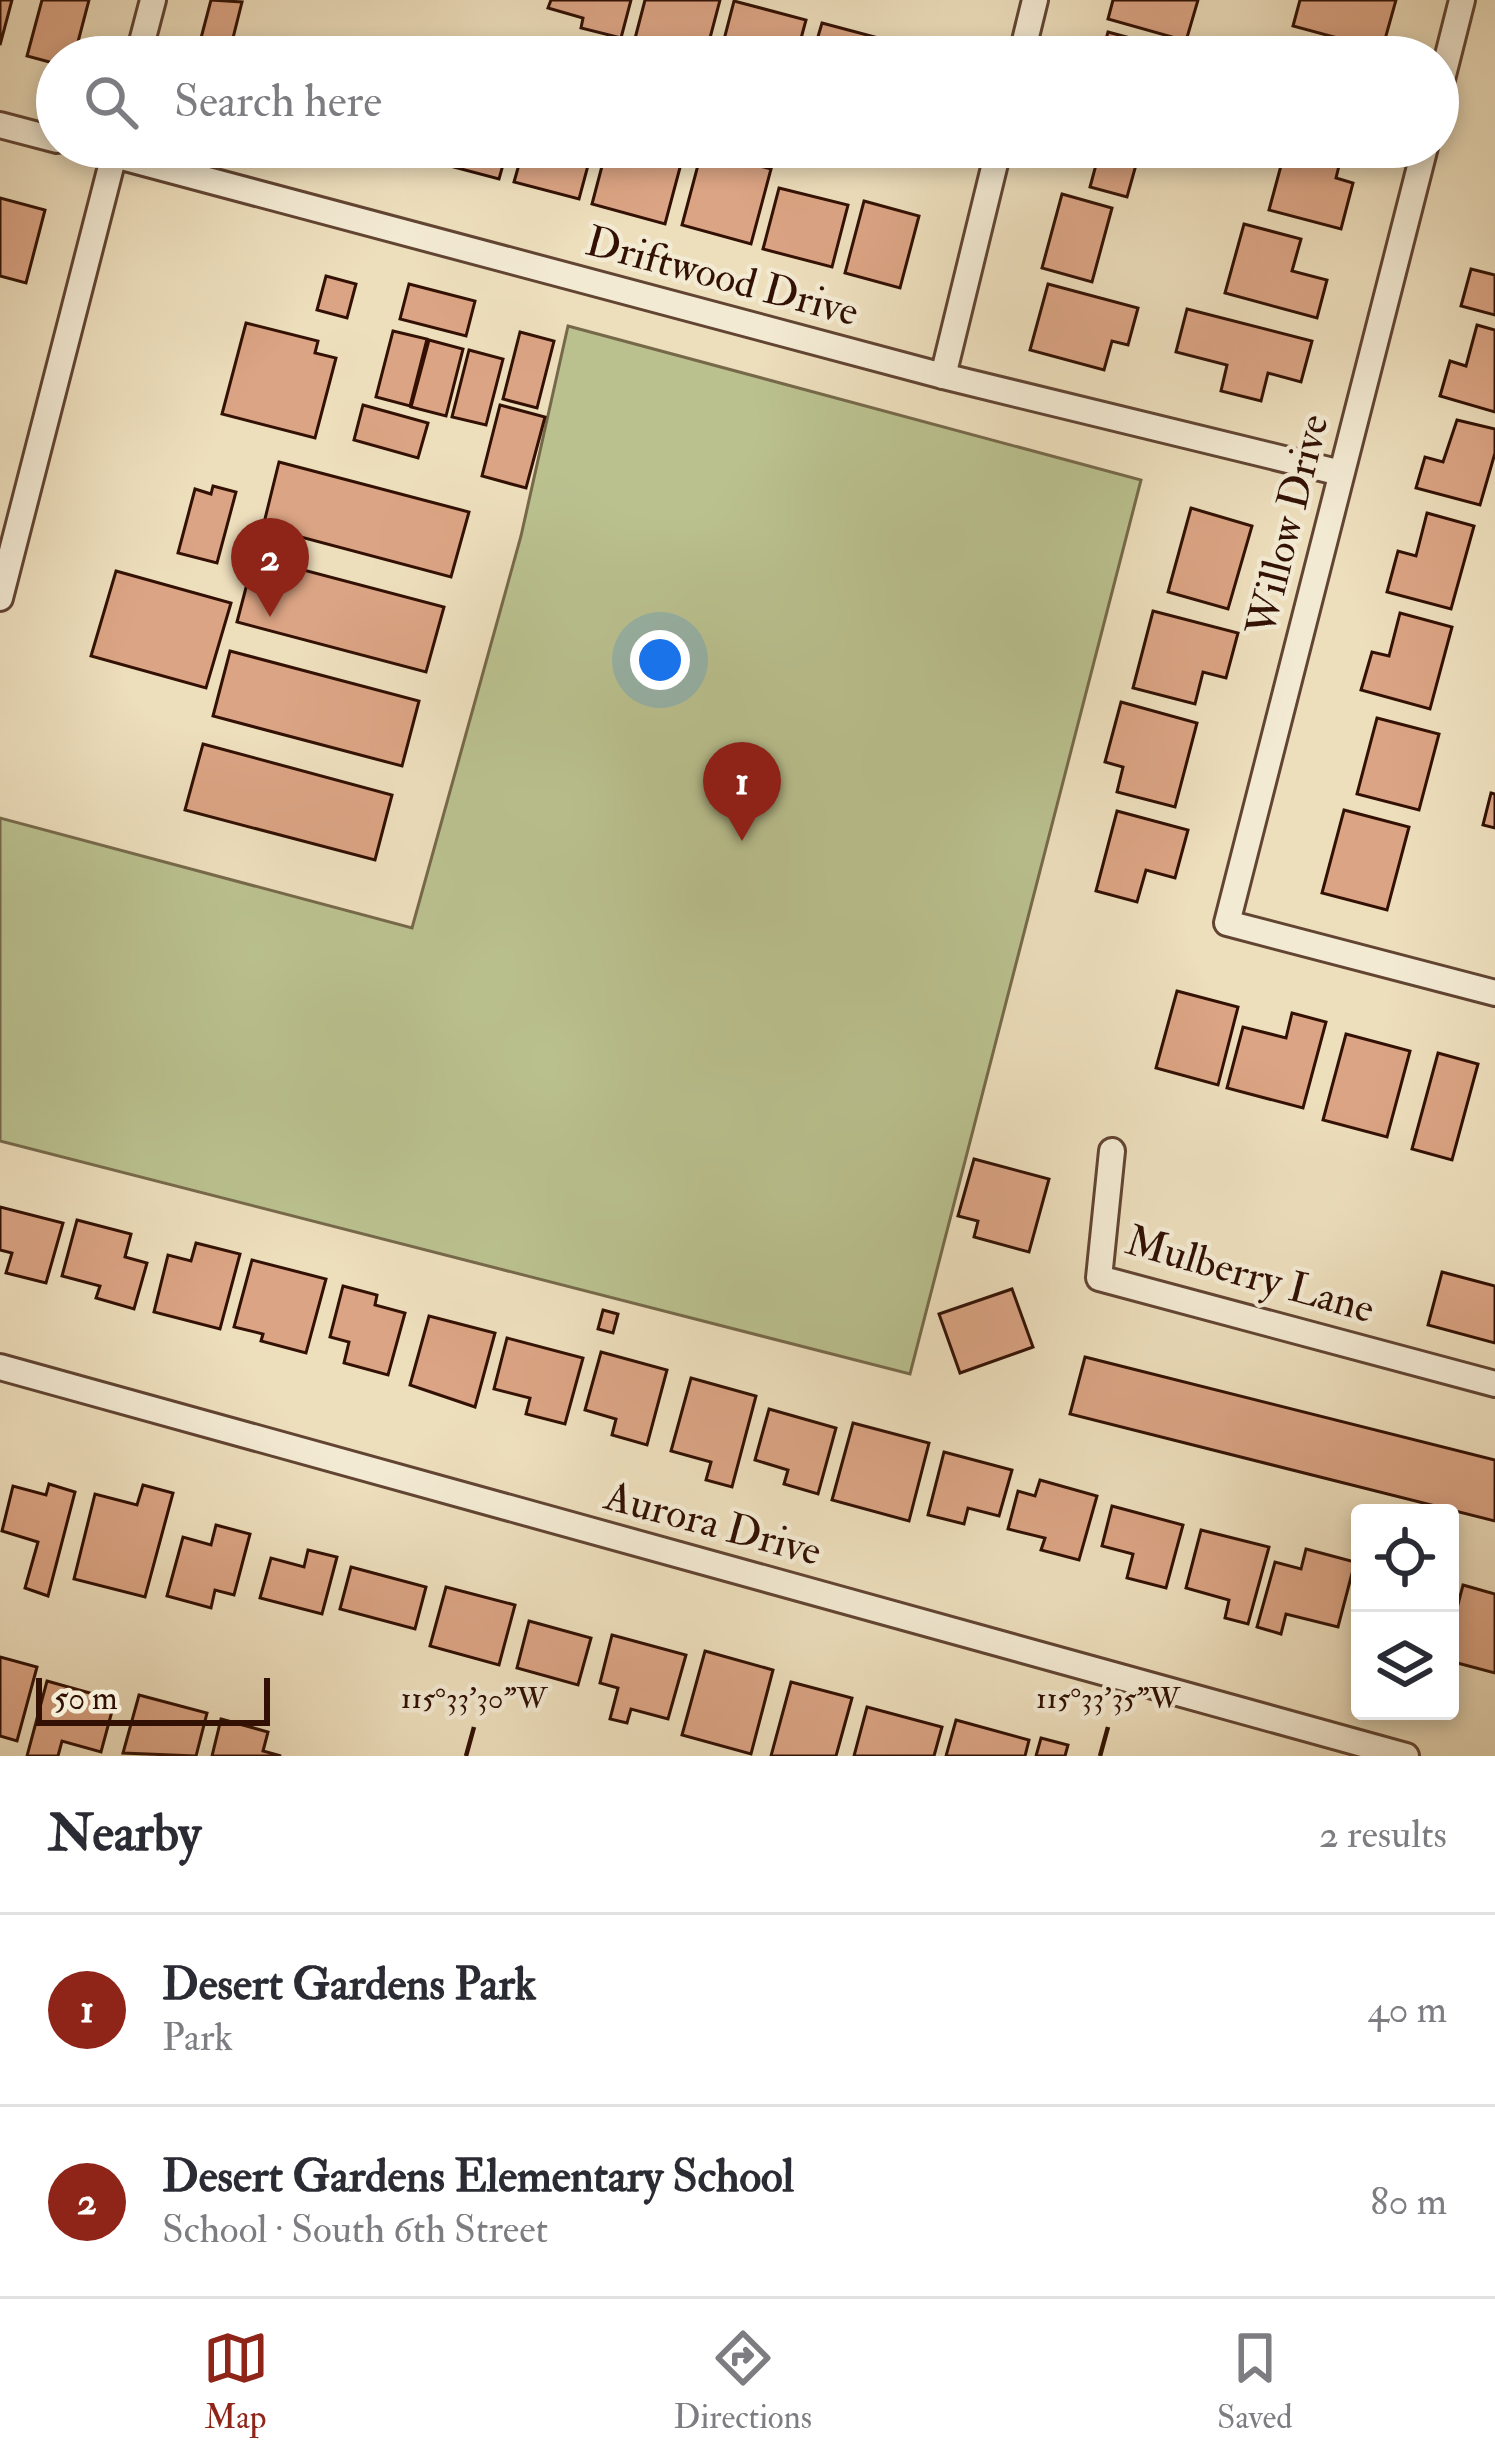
<!DOCTYPE html>
<meta charset="utf-8">
<style>
:root{--surface:#fff;--page:#f2f2f3;--text:#2b2b33;--muted:#7c7c81;--line:#e1e1e2;--accent:#8f2418}
body{margin:0;font-family:"IM FELL Double Pica",serif;background:var(--page);color:var(--text)}
.controls{position:absolute;right:36px;bottom:36px;display:grid;overflow:hidden;border-radius:12px;box-shadow:0 6px 18px #0003}
.controls button{width:108px;height:108px;display:grid;place-items:center;padding:0;border:0;border-bottom:3px solid var(--line);background:var(--surface);color:var(--text);font:60px sans-serif}
.scale{position:absolute;left:36px;bottom:30px;width:234px;box-sizing:border-box;padding-left:12px;border:6px solid #321104;border-top:0;font-size:33px;line-height:42px;white-space:nowrap;color:#321104;-webkit-text-stroke:9px #f3ead3;paint-order:stroke}
.you{position:absolute;left:660px;top:660px;width:42px;height:42px;margin:-30px;border:9px solid #fff;border-radius:50%;background:#1a73e8;box-shadow:0 0 0 18px #1a73e833}
.badge{display:grid;place-items:center;width:78px;height:78px;border-radius:50%;background:var(--accent);color:#fff;font-size:39px;font-weight:700}
.pin{position:absolute;translate:-50% -99px;filter:drop-shadow(0 3px 6px #0008)}
.pin::after{content:'';position:absolute;top:63px;width:42px;height:36px;background:inherit;clip-path:polygon(0 0,100% 0,50% 100%)}
.list{margin:0;padding:0;list-style:none}
h2{display:flex;justify-content:space-between;align-items:center;height:156px;margin:0;padding:0 48px;font-size:51px}
h2 small{font-size:39px;font-weight:400;color:var(--muted)}
.list li{display:grid;grid-template-columns:78px 1fr auto;gap:36px;align-items:center;box-sizing:border-box;height:192px;padding:0 48px;border-top:3px solid var(--line)}
.list b{display:block;font-size:45px;white-space:nowrap}
.list p{margin:0;font-size:39px;white-space:nowrap;color:var(--muted)}
.list em{font-size:39px;font-style:normal;color:var(--muted)}
.icon{flex:none;width:66px;height:66px;fill:none;stroke:currentColor;stroke-width:2;stroke-linecap:round;stroke-linejoin:round}
.map{position:relative;flex:none;width:1495px;height:1756px;overflow:hidden}
.search{position:absolute;background:var(--surface);box-shadow:0 6px 18px #0003;left:36px;right:36px;top:36px;height:132px;display:flex;align-items:center;gap:30px;box-sizing:border-box;padding:0 42px;border-radius:66px;color:var(--muted);font-size:45px}
.sheet{height:540px;background:var(--surface)}
nav{display:flex;justify-content:space-around;align-items:center;box-sizing:border-box;height:168px;border-top:3px solid var(--line);background:var(--surface);font-size:33px;color:var(--muted)}
nav a{display:grid;justify-items:center;gap:6px}
nav .on{color:var(--accent)}
.map>svg:first-child{display:block}
</style>
<div class="map">
<svg width="1495" height="1756" viewBox="0 0 1495 1756">
<rect width="100%" height="100%" fill="#eddebc"/>
<filter id="stains"><feTurbulence type="fractalNoise" baseFrequency=".00167" numOctaves="4"/><feColorMatrix values="0 0 0 0 .2 0 0 0 0 .09 0 0 0 0 .02 0 0 0 .5 -.17"/></filter>
<radialGradient id="worn" r=".72"><stop offset=".6" stop-color="#630" stop-opacity="0"/><stop offset="1" stop-color="#630" stop-opacity=".3"/></radialGradient>
<polygon fill="#bac18f" stroke="#76694a" stroke-width="3" points="568,326 1141,480 910,1374 0,1141 0,818 412,928 521,536"/>
<g fill="#dba484" stroke="#321104" stroke-width="3">
<polygon points="0,0 12,0 0,45"/>
<polygon points="42,0 89,0 74,57 57,57 57,64 27,56"/>
<polygon points="211,0 242,2 233,38 267,47 264,57 196,57"/>
<polygon points="551,0 631,0 621,38 581,28 583,18 548,8"/>
<polygon points="645,0 720,0 705,57 658,57 632,50"/>
<polygon points="1113,0 1198,0 1186,41 1108,19"/>
<polygon points="1300,0 1396,0 1382,50 1293,26"/>
<polygon points="734,1 806,20 796,57 720,55"/>
<polygon points="822,23 890,41 886,57 812,57"/>
<polygon points="1108,32 1175,50 1174,57 1101,57"/>
<polygon points="900,44 948,57 897,57"/>
<polygon points="1313,46 1354,57 1310,57"/>
<polygon points="431,147 508,147 499,179 427,160"/>
<polygon points="524,147 593,147 579,199 514,182"/>
<polygon points="607,147 639,147 682,160 665,224 592,204"/>
<polygon points="1089,147 1141,147 1127,197 1090,187 1100,150"/>
<polygon points="1286,147 1343,150 1336,178 1353,183 1341,229 1269,210"/>
<polygon points="702,150 771,169 751,244 682,225"/>
<polygon points="779,188 848,205 832,267 763,249"/>
<polygon points="1062,194 1112,208 1092,282 1042,268"/>
<polygon points="0,198 45,210 26,283 0,276"/>
<polygon points="864,201 919,216 900,288 845,273"/>
<polygon points="1244,224 1301,239 1292,271 1327,280 1317,318 1225,293"/>
<polygon points="1471,269 1495,275 1495,315 1461,306"/>
<polygon points="326,276 356,284 347,318 317,310"/>
<polygon points="409,284 475,301 466,336 400,319"/>
<polygon points="1048,284 1138,308 1128,345 1112,341 1104,370 1030,350"/>
<polygon points="1187,309 1312,341 1301,382 1268,373 1261,401 1221,391 1227,365 1176,352"/>
<polygon points="246,323 318,341 315,353 336,358 315,438 222,414"/>
<polygon points="1477,325 1495,330 1495,412 1440,396 1450,361 1466,366"/>
<polygon points="393,331 427,339 410,406 376,397"/>
<polygon points="520,332 554,341 537,408 503,399"/>
<polygon points="429,340 463,349 446,416 411,407"/>
<polygon points="469,350 503,359 486,425 452,417"/>
<polygon points="363,405 428,423 418,458 354,440"/>
<polygon points="500,405 545,417 526,488 482,476"/>
<polygon points="1457,420 1495,429 1495,453 1480,505 1416,488 1425,457 1443,462"/>
<polygon points="279,462 469,512 451,577 263,527"/>
<polygon points="213,486 236,492 217,563 178,553 195,489 211,494"/>
<polygon points="1191,508 1252,526 1228,609 1168,592"/>
<polygon points="1427,513 1474,526 1451,609 1387,592 1398,551 1416,556"/>
<polygon points="254,557 444,607 426,672 237,622"/>
<polygon points="116,571 231,603 206,688 91,656"/>
<polygon points="1153,611 1238,633 1226,678 1203,672 1195,704 1133,688"/>
<polygon points="1400,613 1452,627 1430,709 1361,690 1372,652 1389,656"/>
<polygon points="230,651 419,701 402,766 213,716"/>
<polygon points="1121,702 1197,723 1175,807 1117,792 1123,767 1105,762"/>
<polygon points="1377,718 1439,734 1419,810 1357,794"/>
<polygon points="203,744 392,795 375,860 185,810"/>
<polygon points="1491,793 1495,794 1495,828 1483,825"/>
<polygon points="1344,810 1409,827 1387,910 1322,893"/>
<polygon points="1117,811 1188,830 1175,878 1146,870 1137,902 1096,891"/>
<polygon points="1177,991 1238,1007 1218,1085 1156,1068"/>
<polygon points="1292,1013 1326,1022 1303,1108 1227,1088 1243,1027 1286,1038"/>
<polygon points="1346,1034 1410,1051 1387,1137 1323,1120"/>
<polygon points="1438,1053 1478,1064 1452,1160 1412,1149"/>
<polygon points="974,1159 1049,1179 1029,1252 974,1237 978,1221 958,1216"/>
<polygon points="0,1207 63,1223 46,1283 6,1273 12,1253 0,1250"/>
<polygon points="77,1220 131,1234 125,1257 147,1263 134,1309 96,1298 100,1286 62,1276"/>
<polygon points="196,1243 240,1254 220,1329 154,1312 168,1255 191,1261"/>
<polygon points="252,1260 326,1279 306,1353 261,1341 263,1334 234,1327"/>
<polygon points="1442,1272 1495,1286 1495,1343 1428,1325"/>
<polygon points="343,1286 377,1295 375,1305 405,1313 388,1375 344,1363 349,1342 330,1337"/>
<polygon points="1012,1289 1033,1347 960,1373 939,1314"/>
<polygon points="603,1310 618,1314 613,1333 598,1329"/>
<polygon points="429,1316 495,1333 475,1407 410,1385"/>
<polygon points="507,1338 583,1358 565,1424 526,1414 530,1398 494,1389"/>
<polygon points="601,1352 667,1370 647,1445 612,1435 616,1419 585,1410"/>
<polygon points="1085,1357 1495,1460 1495,1521 1070,1414"/>
<polygon points="691,1378 756,1396 732,1487 706,1480 711,1462 671,1451"/>
<polygon points="769,1409 836,1428 818,1494 784,1484 788,1470 755,1460"/>
<polygon points="853,1423 929,1443 909,1521 832,1500"/>
<polygon points="944,1452 1012,1470 999,1516 968,1508 964,1524 928,1515"/>
<polygon points="1040,1480 1097,1496 1079,1560 1041,1550 1045,1538 1008,1529 1018,1491 1035,1496"/>
<polygon points="49,1484 75,1492 48,1596 25,1588 38,1542 2,1531 13,1486 46,1495"/>
<polygon points="143,1485 173,1493 145,1597 74,1579 95,1494 137,1505"/>
<polygon points="1112,1506 1183,1525 1166,1588 1127,1578 1133,1554 1102,1546"/>
<polygon points="216,1525 250,1534 234,1595 215,1590 211,1608 167,1596 183,1537 211,1545"/>
<polygon points="1201,1530 1269,1547 1248,1624 1225,1618 1229,1600 1186,1588"/>
<polygon points="1306,1549 1355,1562 1338,1627 1286,1614 1281,1634 1257,1627 1275,1562 1301,1569"/>
<polygon points="308,1550 337,1557 322,1614 260,1598 271,1558 304,1567"/>
<polygon points="351,1567 426,1587 415,1629 340,1609"/>
<polygon points="1463,1585 1495,1594 1495,1673 1450,1661 1450,1635"/>
<polygon points="446,1587 515,1605 499,1665 430,1646"/>
<polygon points="529,1621 591,1638 578,1685 517,1668"/>
<polygon points="612,1635 686,1655 668,1719 631,1709 627,1723 610,1719 618,1688 600,1683"/>
<polygon points="705,1651 773,1670 751,1754 682,1735"/>
<polygon points="0,1657 37,1667 17,1741 0,1736"/>
<polygon points="47,1681 115,1700 101,1752 62,1741 58,1756 27,1756"/>
<polygon points="791,1682 852,1698 836,1756 771,1756"/>
<polygon points="139,1695 207,1713 196,1756 123,1753"/>
<polygon points="867,1707 942,1727 934,1756 854,1756"/>
<polygon points="221,1719 268,1732 263,1751 281,1756 212,1756"/>
<polygon points="956,1720 1029,1740 1025,1756 946,1756"/>
<polygon points="1041,1738 1068,1745 1065,1756 1036,1756"/>
</g>
<g fill="none" stroke-linecap="round" stroke-linejoin="round">
<g stroke="#614432" stroke-width="30">
<g id="street">
<polyline points="138,57 153,0"/>
<polyline points="1021,57 1035,0"/>
<polyline points="1438,95 1462,0"/>
<polyline points="0,125 57,140"/>
<polyline points="84,147 943,376 1341,473"/>
<polyline points="1425,147 1227,923 1495,993"/>
<polyline points="943,376 999,147"/>
<polyline points="0,598 116,147"/>
<polyline points="1112,1151 1099,1278 1495,1384"/>
<polyline points="0,1367 1406,1756"/>
</g>
</g>
<use href="#street" stroke="#f3ead3" stroke-width="24"/>
</g>
<path fill="none" stroke="#321104" stroke-width="4.5" d="M466,1756L474,1727M1100,1756L1108,1727"/>
<g text-anchor="middle" dominant-baseline="central" stroke-width="9" stroke-linejoin="round" paint-order="stroke">
<g font-size="42" fill="#321104" stroke="#f3ead3">
<text transform="translate(722 277) rotate(15)">Driftwood Drive</text>
<text transform="translate(1288 525) rotate(-76)">Willow Drive</text>
<text transform="translate(1250 1275) rotate(16)">Mulberry Lane</text>
<text transform="translate(713 1524) rotate(15)">Aurora Drive</text>
</g>
</g>
<g font-size="30" text-anchor="middle" fill="#321104" stroke="#f3ead3" stroke-width="9" stroke-linejoin="round" paint-order="stroke">
<text x="474" y="1708">115°33'30"W</text>
<text x="1108" y="1708">115°33'35"W</text>
</g>
<rect width="100%" height="100%" filter="url(#stains)"/>
<rect width="100%" height="100%" fill="url(#worn)"/>
</svg>
<div class="controls">
<button><svg class="icon" aria-label="locate" viewBox="0 0 24 24"><circle cx="12" cy="12" r="6"/><path d="M12 2v4M12 18v4M2 12h4M18 12h4"/></svg></button>
<button><svg class="icon" aria-label="layers" viewBox="0 0 24 24"><path d="M12 4l9 5-9 5-9-5zM3 14l9 5 9-5"/></svg></button>
</div>
<div class="scale">50 m</div>
<div class="you"></div>
<div class="pin badge" style="left:742px;top:841px">1</div>
<div class="pin badge" style="left:270px;top:617px">2</div>
<div class="search"><svg class="icon" aria-label="search" viewBox="0 0 24 24"><circle cx="10" cy="10" r="6"/><path d="M15 15l6 6"/></svg>Search here</div>
</div>
<section class="sheet">
<h2>Nearby<small>2 results</small></h2>
<ul class="list">
<li><span class="badge">1</span><div><b>Desert Gardens Park</b><p>Park</p></div><em>40 m</em></li>
<li><span class="badge">2</span><div><b>Desert Gardens Elementary School</b><p>School · South 6th Street</p></div><em>80 m</em></li>
</ul>
</section>
<nav>
<a class="on"><svg class="icon" aria-label="map" viewBox="0 0 24 24"><path d="M3 6l6-2 6 2 6-2v14l-6 2-6-2-6 2zM9 4v14M15 6v14"/></svg>Map</a>
<a><svg class="icon" aria-label="directions" viewBox="0 0 24 24"><path d="M12 3l9 9-9 9-9-9zM9 14v-3h6M13 9l2 2-2 2"/></svg>Directions</a>
<a><svg class="icon" aria-label="saved" viewBox="0 0 24 24"><path d="M7 4h10v16l-5-4-5 4z"/></svg>Saved</a>
</nav>
